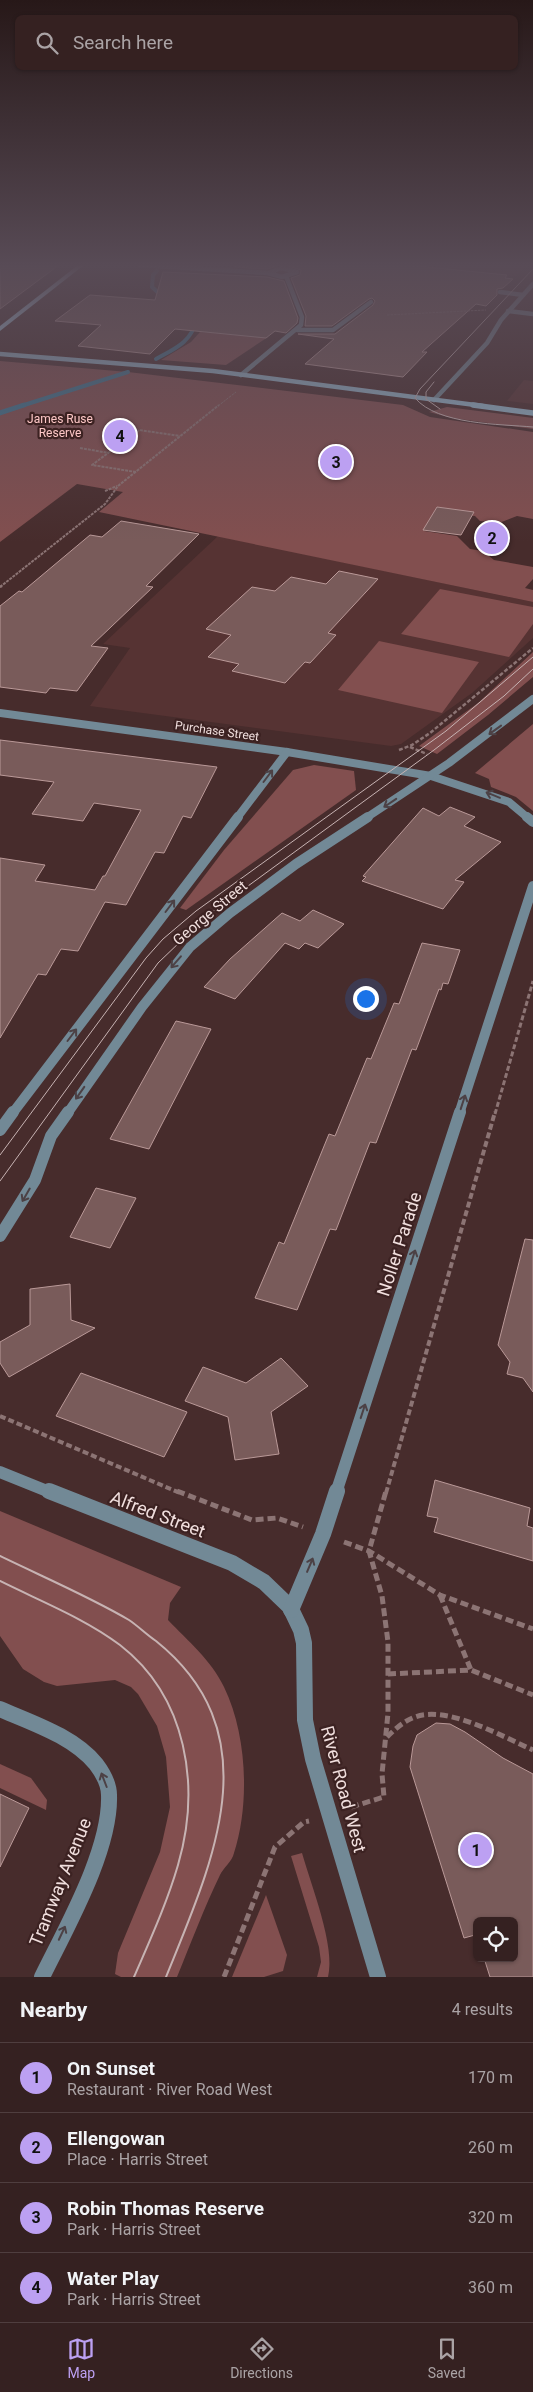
<!DOCTYPE html>
<meta charset="utf-8">
<style>
:root{--surface:#352121;--page:#402e2e;--text:#f1f3f6;--muted:#aaa3a5;--line:#4f3e3f;--accent:#bca0f2}
body{margin:0;font-family:Roboto,sans-serif;background:var(--page);color:var(--text)}
.controls{position:absolute;right:15px;bottom:15px;display:grid;overflow:hidden;border-radius:8px;box-shadow:0 1px 4px #0004}
.controls button{width:45px;height:45px;display:grid;place-items:center;padding:0;border:0;border-bottom:1px solid var(--line);background:var(--surface);color:var(--text);font:25px sans-serif}
.you{position:absolute;left:365px;top:998px;width:18px;height:18px;margin:-12px;border:4px solid #fff;border-radius:50%;background:#1a73e8;box-shadow:0 0 0 8px #1a73e833}
.badge{display:grid;place-items:center;width:32px;height:32px;border-radius:50%;background:var(--accent);color:#111;font-size:16px;font-weight:700}
.pin{position:absolute;translate:-50% -50%;border:2px solid #fff;box-shadow:0 1px 5px #0006}
.list{margin:0;padding:0;list-style:none}
h2{display:flex;justify-content:space-between;align-items:center;height:65px;margin:0;padding:0 20px;font-size:21px}
h2 small{font-size:16px;font-weight:400;color:var(--muted)}
.list li{display:grid;grid-template-columns:32px 1fr auto;gap:15px;align-items:center;box-sizing:border-box;height:70px;padding:0 20px;border-top:1px solid var(--line)}
.list b{display:block;font-size:19px;white-space:nowrap}
.list p{margin:0;font-size:16px;white-space:nowrap;color:var(--muted)}
.list em{font-size:16px;font-style:normal;color:var(--muted)}
.icon{flex:none;width:28px;height:28px;fill:none;stroke:currentColor;stroke-width:2;stroke-linecap:round;stroke-linejoin:round}
.map{position:relative;flex:none;width:533px;height:1977px;overflow:hidden}
.search{position:absolute;background:var(--surface);box-shadow:0 1px 4px #0004;left:15px;right:15px;top:15px;height:55px;display:flex;align-items:center;gap:12px;box-sizing:border-box;padding:0 18px;border-radius:8px;color:var(--muted);font-size:19px}
.sheet{height:345px;background:var(--surface)}
nav{display:flex;justify-content:space-around;align-items:center;box-sizing:border-box;height:70px;border-top:1px solid var(--line);background:var(--surface);font-size:14px;color:var(--muted)}
nav a{display:grid;justify-items:center;gap:2px}
nav .on{color:var(--accent)}
.map>svg:first-child{display:block}
</style>
<div class="map">
<svg width="533" height="1977" viewBox="0 0 533 1977">
<rect width="100%" height="100%" fill="#472c2c"/>
<g fill="#563333">
<polygon points="438,265 527,265 516,276 434,268"/>
<polygon points="524,380 533,381 533,404 507,401"/>
<polygon points="218,536 533,602 533,638 472,693 401,744 391,746 90,706 130,648 103,644"/>
</g>
<g fill="#824f4f">
<polygon points="200,332 268,337 226,365 161,360 191,342"/>
<polygon points="0,361 128,372 403,405 430,417 533,432 533,519 517,516 499,523 480,521 475,516 436,512 424,531 457,536 470,549 483,551 494,560 533,567 533,579 525,588 533,590 533,602 99,512 123,492 77,484 0,542"/>
<polygon points="447,407 533,418 533,429 452,418 429,412"/>
<polygon points="440,589 533,607 533,624 509,657 401,634"/>
<polygon points="379,641 479,662 442,713 338,690"/>
<polygon points="533,652 533,677 488,715 437,754 419,746 478,703"/>
<polygon points="533,724 533,811 516,797 491,787 489,779 475,773"/>
<polygon points="314,765 354,771 356,790 186,910 180,908 224,850 293,770"/>
<path d="M0,1511L181,1587L170,1603L168,1620C188,1641 211,1660 224,1687C247,1734 250,1804 234,1853C232,1862 223,1868 220,1875C204,1908 191,1943 177,1977H121L115,1974L118,1953L160,1852L170,1807L166,1757L157,1726L138,1694L131,1687L115,1680L57,1686L44,1682L23,1669L0,1636Z"/>
<polygon points="0,1764 31,1778 47,1800 46,1810 0,1788"/>
<path d="M302,1853C311,1885 336,1947 328,1977H317L321,1962L319,1947L291,1856Z"/>
<polygon points="266,1895 287,1955 283,1971 264,1977 232,1977"/>
</g>
<g fill="none" stroke-linecap="round" stroke-linejoin="round">
<g stroke="#3d7591" stroke-width="4">
<polyline points="157,271 153,275 152,287 165,299"/>
<path d="M156,359C174,349 192,342 196,320"/>
<polyline points="21,406 128,372"/>
</g>
<polyline stroke="#3d7591" stroke-width="5" points="0,413 24,405"/>
</g>
<g fill="#795b5a" stroke="#ba9998">
<polygon points="0,265 59,265 0,309"/>
<polygon points="234,265 279,265 267,269 235,267"/>
<polygon points="286,265 407,265 507,275 505,278 513,279 503,288 497,289 497,295 486,306 476,304 422,352 427,352 403,377 305,364 334,339 298,334 335,334 373,305 375,301 372,298 369,299 332,326 305,326 306,316 291,278 300,275 301,270"/>
<polygon points="163,272 267,277 284,281 298,318 297,323 286,333 275,331 266,338 175,329 150,354 78,346 101,325 55,321 90,295 155,300"/>
<polygon points="437,507 474,512 461,535 423,530"/>
<polygon points="121,521 199,534 146,586 153,587 91,646 108,648 77,691 50,688 46,693 0,687 0,606 19,591 22,592 90,535 102,537"/>
<polygon points="339,571 378,579 328,633 336,635 310,663 305,662 285,683 232,671 239,664 208,657 231,635 206,629 252,587 275,591 291,577 326,584"/>
<polygon points="0,740 217,767 191,818 183,816 164,853 155,852 126,905 105,902 78,951 61,949 46,975 38,974 0,1038 0,858 45,865 35,881 95,890 103,876 105,876 141,810 94,803 83,821 32,814 54,782 0,775"/>
<polygon points="450,807 475,817 464,826 501,842 455,880 464,882 443,909 362,881 366,877 363,876 423,808 439,816"/>
<polygon points="313,910 344,924 318,948 305,943 299,949 285,943 235,999 204,987 230,959 282,913 300,921"/>
<polygon points="422,943 460,950 448,984 443,983 441,990 439,989 416,1050 412,1049 376,1143 370,1142 336,1230 330,1229 297,1310 255,1298 279,1242 284,1244 329,1134 335,1136 367,1058 371,1059 394,1003 399,1004"/>
<polygon points="176,1021 211,1029 149,1149 110,1139"/>
<polygon points="96,1188 136,1198 110,1248 70,1237"/>
<polygon points="525,1239 533,1240 533,1392 523,1378 507,1374 510,1362 498,1345"/>
<polygon points="70,1284 71,1320 95,1328 9,1377 0,1363 0,1342 30,1325 30,1289"/>
<polygon points="281,1358 308,1386 271,1412 279,1454 235,1460 228,1417 185,1401 203,1367 246,1383"/>
<polygon points="81,1373 187,1412 164,1457 56,1416"/>
<polygon points="435,1480 530,1508 527,1526 533,1528 533,1561 434,1532 438,1518 427,1516"/>
<polygon points="436,1723 450,1724 465,1732 503,1758 533,1774 533,1977 490,1977 484,1958 514,1958 514,1921 477,1921 477,1938 475,1935 464,1938 410,1767 413,1746 417,1735"/>
<polygon points="0,1794 29,1808 0,1867"/>
</g>
<g fill="none" stroke-linecap="round" stroke-linejoin="round">
<g stroke="#8c7474" stroke-width="1" stroke-dasharray="2.5 1" stroke-linecap="butt">
<polyline points="387,315 486,310"/>
<polyline points="218,406 236,392"/>
</g>
<g stroke="#8c7474" stroke-width="2" stroke-dasharray="3 1" stroke-linecap="butt">
<polyline points="80,448 109,453"/>
<polyline points="136,472 92,465 139,430 180,436"/>
<polyline points="105,491 117,486"/>
<polyline points="0,587 105,504 118,486 219,405"/>
</g>
<g stroke="#8c7474" stroke-width="2.5" stroke-dasharray="4 2" stroke-linecap="butt">
<polyline points="0,587 2,586"/>
<polyline points="410,747 427,754"/>
<polyline points="399,750 412,745 430,733 533,648"/>
</g>
<polyline stroke="#8c7474" stroke-width="3" stroke-dasharray="5 2.5" stroke-linecap="butt" points="495,1114 533,981"/>
<g stroke="#8c7474" stroke-width="4" stroke-dasharray="6 3" stroke-linecap="butt">
<polyline points="0,1416 180,1493"/>
<polyline points="386,1493 495,1112"/>
</g>
<g stroke="#8c7474" stroke-width="5" stroke-dasharray="8 4" stroke-linecap="butt">
<polyline points="177,1491 252,1520 277,1518 303,1527"/>
<polyline points="344,1542 369,1551 440,1595 533,1629"/>
<polyline points="440,1595 471,1670"/>
<polyline points="388,1674 471,1670 533,1695"/>
<path d="M387,1737C395,1729 404,1721 415,1717C448,1705 503,1737 533,1750"/>
<polyline points="351,1807 384,1797 382,1774 388,1713 388,1642 382,1596 369,1551 386,1491"/>
<polyline points="224,1977 275,1847 304,1822 309,1821"/>
</g>
<g stroke="#728996" stroke-width="4.5">
<polyline points="500,292 523,295"/>
<polyline points="508,311 533,314"/>
<polyline points="297,330 333,330 371,302"/>
</g>
<polyline stroke="#728996" stroke-width="4.5" points="434,400 487,343 501,320 533,284"/>
<g stroke="#728996" stroke-width="8">
<polyline points="0,713 287,752 431,776 509,802 528,818"/>
<polyline points="237,818 287,752"/>
</g>
<g stroke="#728996" stroke-width="10">
<polyline points="527,817 533,822"/>
<polyline points="12,1114 238,817"/>
<polyline points="459,1114 533,886"/>
</g>
<g stroke="#728996" stroke-width="12">
<polyline points="0,1130 13,1112"/>
<polyline points="0,1472 52,1493"/>
<polyline points="336,1493 460,1112"/>
</g>
<g stroke="#728996" stroke-width="16">
<polyline points="49,1491 232,1563 264,1582 290,1607 301,1630 304,1643 305,1720 313,1759 378,1977"/>
<polyline points="291,1610 323,1534 337,1491"/>
<path d="M0,1709C32,1723 73,1736 96,1764C102,1772 109,1784 109,1795C111,1850 66,1928 42,1977"/>
</g>
<g stroke="#728996" stroke-width="4.5">
<polyline points="140,265 268,273"/>
<polygon points="282,268 297,272 282,277 268,273"/>
<polyline points="241,375 301,325 302,317 286,276"/>
</g>
<polyline stroke="#728996" stroke-width="8" points="366,818 449,763 533,699"/>
<polyline stroke="#728996" stroke-width="10" points="67,1114 142,1007 190,947 230,913 296,864 368,817"/>
<polyline stroke="#728996" stroke-width="12" points="0,1236 35,1180 51,1136 68,1112"/>
<polyline stroke="#94b9ce" stroke-width="4.5" points="0,354 213,371 483,406"/>
<polyline stroke="#94b9ce" stroke-width="5.5" points="473,405 533,413"/>
<polygon fill="#aedef9" fill-rule="evenodd" points="78,265 84,265 0,331 0,326"/>
<g stroke="#c7b3b3" stroke-width="1">
<path d="M533,269L420,389L415,398C438,425 500,424 533,427"/>
<polyline points="434,382 426,392 426,399 440,409"/>
<polyline points="0,1155 146,958 163,939 196,911 446,731 533,657"/>
<polyline points="0,1181 158,963 207,916 434,750 504,696 533,669"/>
</g>
<g stroke="#c7b3b3" stroke-width="2">
<path d="M0,1556C43,1577 88,1596 129,1620C138,1626 147,1635 156,1641C273,1735 212,1863 166,1977"/>
<path d="M0,1581C40,1601 84,1618 120,1645C187,1697 201,1786 178,1865C167,1903 150,1940 134,1977"/>
</g>
</g>
<defs><path id="oneway-shaft" d="M-6 0H5M1.5-3L5.5 0L1.5 3" fill="none" stroke-width="1.6" stroke-linecap="round" stroke-linejoin="round" transform="scale(1.25)"/></defs>
<g stroke="#4c4145">
<use href="#oneway-shaft" transform="translate(495 730) rotate(144)"/>
<use href="#oneway-shaft" transform="translate(268 776) rotate(-53)"/>
<use href="#oneway-shaft" transform="translate(493 795) rotate(-158)"/>
<use href="#oneway-shaft" transform="translate(390 803) rotate(146)"/>
<use href="#oneway-shaft" transform="translate(170 906) rotate(-53)"/>
<use href="#oneway-shaft" transform="translate(176 962) rotate(131)"/>
<use href="#oneway-shaft" transform="translate(72 1035) rotate(-53)"/>
<use href="#oneway-shaft" transform="translate(80 1093) rotate(125)"/>
<use href="#oneway-shaft" transform="translate(463 1102) rotate(-72)"/>
<use href="#oneway-shaft" transform="translate(26 1195) rotate(120)"/>
<use href="#oneway-shaft" transform="translate(413 1257) rotate(-72)"/>
<use href="#oneway-shaft" transform="translate(363 1411) rotate(-72)"/>
<use href="#oneway-shaft" transform="translate(310 1565) rotate(-67)"/>
<use href="#oneway-shaft" transform="translate(104 1780) rotate(-111)"/>
<use href="#oneway-shaft" transform="translate(62 1933) rotate(-65)"/>
</g>
<linearGradient id="sky" x2="0" y2="1"><stop stop-color="#271818"/><stop offset="0.49" stop-color="#584b56"/><stop offset="1" stop-color="#584b56" stop-opacity="0"/></linearGradient>
<rect width="533" height="542" fill="url(#sky)"/>
<g text-anchor="middle" dominant-baseline="central" stroke-width="4.5" stroke-linejoin="round" paint-order="stroke">
<g font-size="12" fill="#fec8c7" stroke="#3c2222">
<text x="60" y="419">James Ruse<tspan x="60" dy="14">Reserve</tspan></text>
</g>
<g font-size="12" fill="#f1dfde" stroke="#3c2222">
<text transform="translate(217 731) rotate(8)">Purchase Street</text>
</g>
<g font-size="15" fill="#f1dfde" stroke="#3c2222">
<text transform="translate(210 913) rotate(-40)">George Street</text>
</g>
<g font-size="18" fill="#f1dfde" stroke="#3c2222">
<text transform="translate(399 1244) rotate(-72)">Noller Parade</text>
<text transform="translate(158 1514) rotate(21)">Alfred Street</text>
<text transform="translate(344 1789) rotate(75)">River Road West</text>
<text transform="translate(60 1882) rotate(-68)">Tramway Avenue</text>
</g>
</g>
</svg>
<div class="controls">
<button><svg class="icon" aria-label="locate" viewBox="0 0 24 24"><circle cx="12" cy="12" r="6"/><path d="M12 2v4M12 18v4M2 12h4M18 12h4"/></svg></button>
</div>
<div class="you"></div>
<div class="pin badge" style="left:476px;top:1850px">1</div>
<div class="pin badge" style="left:492px;top:538px">2</div>
<div class="pin badge" style="left:336px;top:462px">3</div>
<div class="pin badge" style="left:120px;top:436px">4</div>
<div class="search"><svg class="icon" aria-label="search" viewBox="0 0 24 24"><circle cx="10" cy="10" r="6"/><path d="M15 15l6 6"/></svg>Search here</div>
</div>
<section class="sheet">
<h2>Nearby<small>4 results</small></h2>
<ul class="list">
<li><span class="badge">1</span><div><b>On Sunset</b><p>Restaurant · River Road West</p></div><em>170 m</em></li>
<li><span class="badge">2</span><div><b>Ellengowan</b><p>Place · Harris Street</p></div><em>260 m</em></li>
<li><span class="badge">3</span><div><b>Robin Thomas Reserve</b><p>Park · Harris Street</p></div><em>320 m</em></li>
<li><span class="badge">4</span><div><b>Water Play</b><p>Park · Harris Street</p></div><em>360 m</em></li>
</ul>
</section>
<nav>
<a class="on"><svg class="icon" aria-label="map" viewBox="0 0 24 24"><path d="M3 6l6-2 6 2 6-2v14l-6 2-6-2-6 2zM9 4v14M15 6v14"/></svg>Map</a>
<a><svg class="icon" aria-label="directions" viewBox="0 0 24 24"><path d="M12 3l9 9-9 9-9-9zM9 14v-3h6M13 9l2 2-2 2"/></svg>Directions</a>
<a><svg class="icon" aria-label="saved" viewBox="0 0 24 24"><path d="M7 4h10v16l-5-4-5 4z"/></svg>Saved</a>
</nav>
